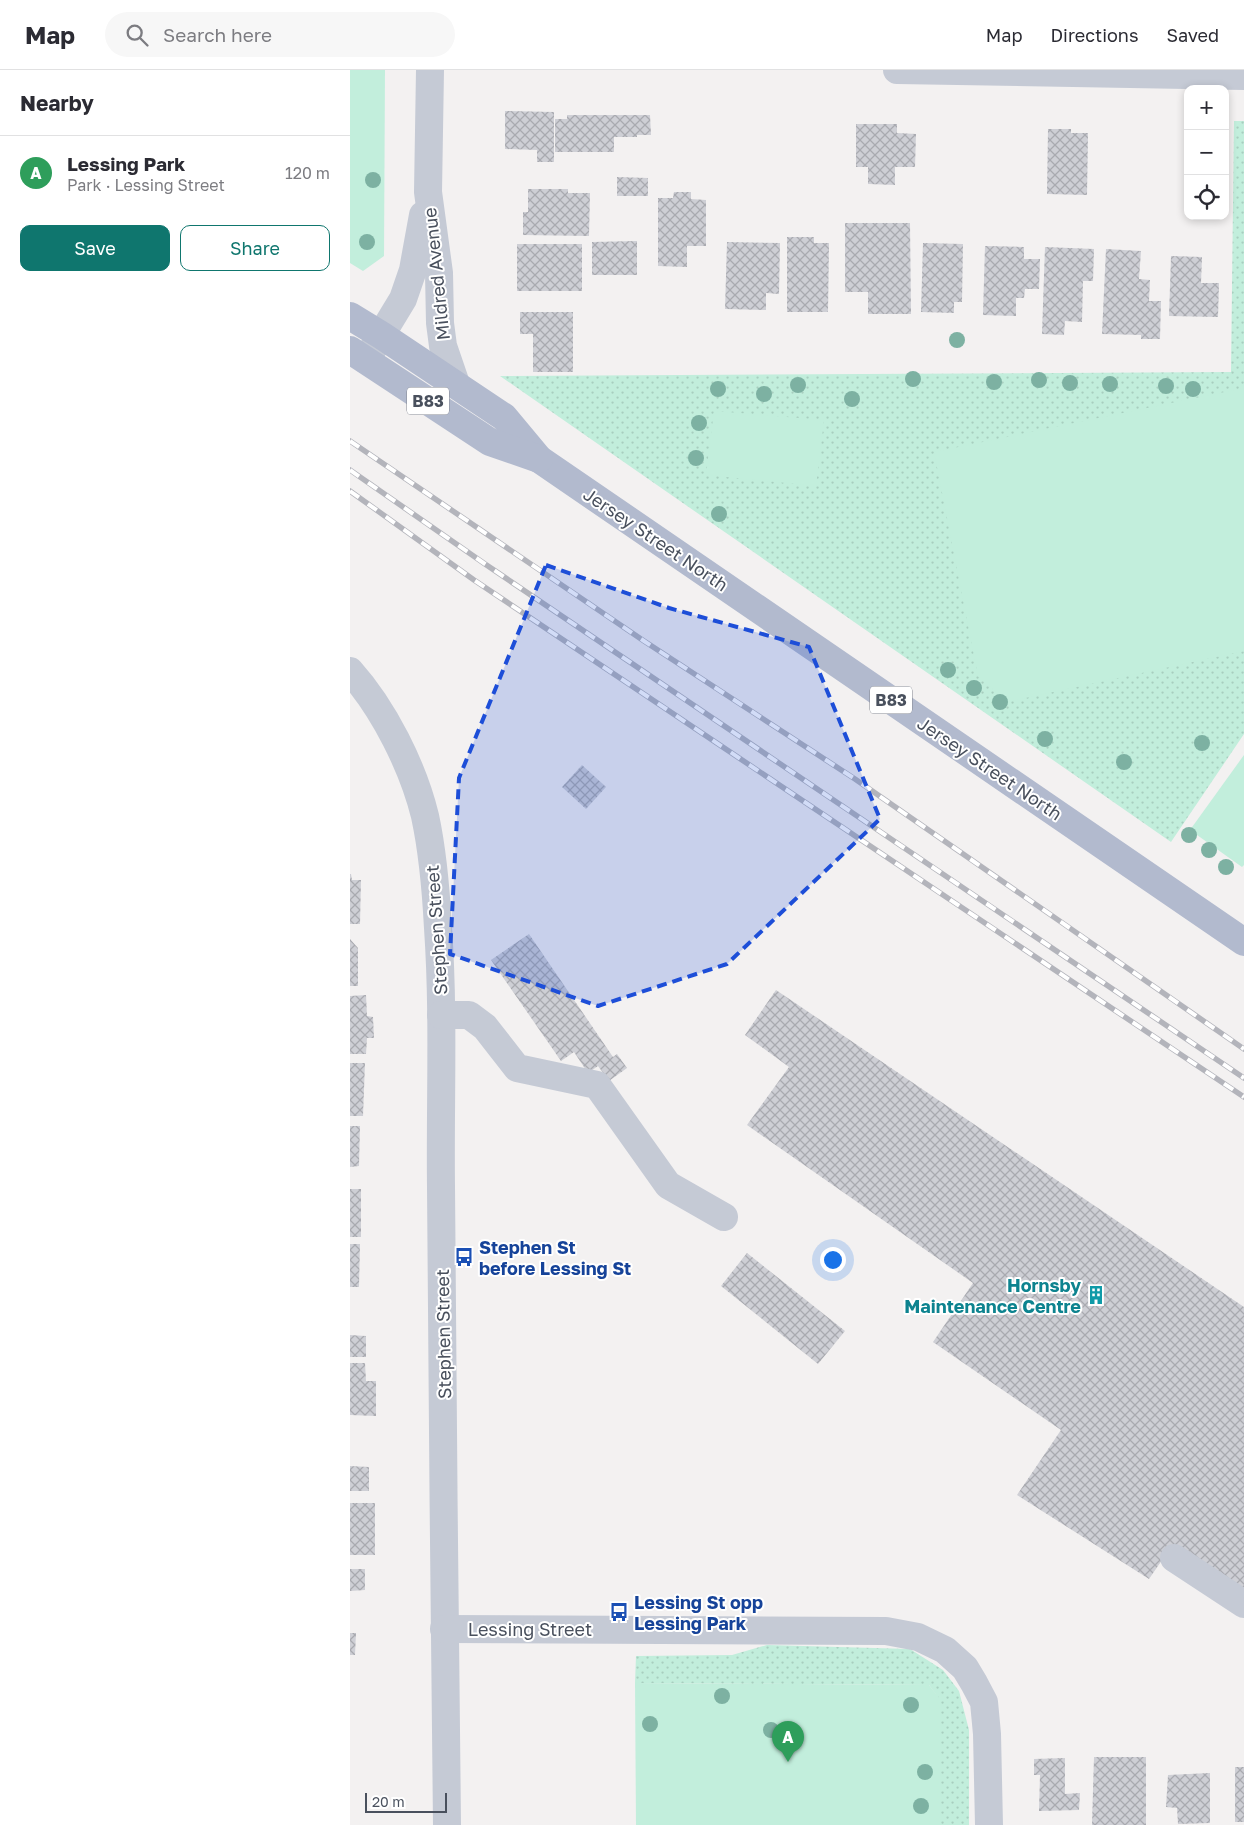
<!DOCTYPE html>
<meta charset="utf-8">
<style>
:root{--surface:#fff;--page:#f7f7f7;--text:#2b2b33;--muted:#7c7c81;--line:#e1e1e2;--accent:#0f766e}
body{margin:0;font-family:"Golos Text",sans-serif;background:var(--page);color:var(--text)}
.controls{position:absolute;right:15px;top:15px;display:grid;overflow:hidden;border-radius:10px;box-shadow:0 2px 8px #0003}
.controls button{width:45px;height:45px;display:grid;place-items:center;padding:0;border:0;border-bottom:1px solid var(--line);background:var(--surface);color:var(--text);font:25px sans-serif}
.scale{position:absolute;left:15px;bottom:12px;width:82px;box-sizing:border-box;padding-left:5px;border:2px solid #49505d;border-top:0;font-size:14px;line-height:18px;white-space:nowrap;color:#49505d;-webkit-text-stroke:4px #fff;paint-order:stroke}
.you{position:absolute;left:482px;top:1189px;width:18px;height:18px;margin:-12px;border:4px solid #fff;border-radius:50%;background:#1a73e8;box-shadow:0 0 0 8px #1a73e833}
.badge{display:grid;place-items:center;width:32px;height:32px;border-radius:50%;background:var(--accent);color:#fff;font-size:16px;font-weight:700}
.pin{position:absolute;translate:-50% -41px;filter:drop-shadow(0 1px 2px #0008)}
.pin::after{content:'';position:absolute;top:26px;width:18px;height:15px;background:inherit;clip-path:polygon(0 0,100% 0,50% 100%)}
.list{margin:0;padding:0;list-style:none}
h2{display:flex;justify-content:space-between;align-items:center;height:65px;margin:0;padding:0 20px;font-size:21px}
h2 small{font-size:16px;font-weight:400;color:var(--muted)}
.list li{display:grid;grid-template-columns:32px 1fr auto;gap:15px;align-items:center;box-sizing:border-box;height:75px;padding:0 20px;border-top:1px solid var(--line)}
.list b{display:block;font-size:19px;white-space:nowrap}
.list p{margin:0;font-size:16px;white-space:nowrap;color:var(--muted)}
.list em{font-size:16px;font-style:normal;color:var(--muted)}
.actions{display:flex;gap:10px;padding:15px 20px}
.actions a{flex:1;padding:11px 0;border:1px solid var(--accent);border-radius:10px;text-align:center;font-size:18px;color:var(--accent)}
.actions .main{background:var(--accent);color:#fff}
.icon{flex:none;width:28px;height:28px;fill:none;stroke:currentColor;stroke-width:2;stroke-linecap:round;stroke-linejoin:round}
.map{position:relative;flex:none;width:894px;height:1755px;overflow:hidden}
header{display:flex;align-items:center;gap:30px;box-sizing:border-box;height:70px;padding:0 25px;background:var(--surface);border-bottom:1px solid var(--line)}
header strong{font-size:24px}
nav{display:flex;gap:28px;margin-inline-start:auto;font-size:18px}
.search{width:350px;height:45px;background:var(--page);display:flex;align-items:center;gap:12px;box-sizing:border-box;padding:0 18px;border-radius:28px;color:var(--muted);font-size:19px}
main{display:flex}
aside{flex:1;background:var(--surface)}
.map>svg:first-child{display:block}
</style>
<header>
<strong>Map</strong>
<div class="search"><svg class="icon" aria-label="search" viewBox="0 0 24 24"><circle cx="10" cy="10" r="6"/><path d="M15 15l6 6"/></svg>Search here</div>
<nav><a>Map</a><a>Directions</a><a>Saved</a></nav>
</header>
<main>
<aside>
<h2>Nearby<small></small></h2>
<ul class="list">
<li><span class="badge" style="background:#2e9e5b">A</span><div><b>Lessing Park</b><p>Park · Lessing Street</p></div><em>120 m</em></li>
</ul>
<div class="actions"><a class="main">Save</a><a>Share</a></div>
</aside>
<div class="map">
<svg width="894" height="1755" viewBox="0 0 894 1755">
<defs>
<pattern id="grass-dots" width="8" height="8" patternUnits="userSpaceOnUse" patternTransform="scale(1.25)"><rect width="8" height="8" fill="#c2eedc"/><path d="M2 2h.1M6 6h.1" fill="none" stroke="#a8cebf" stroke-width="1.8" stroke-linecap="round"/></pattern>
<pattern id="building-cross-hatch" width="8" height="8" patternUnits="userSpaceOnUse" patternTransform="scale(1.25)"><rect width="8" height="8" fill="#cecfd5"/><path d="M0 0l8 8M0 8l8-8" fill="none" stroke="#a9aab0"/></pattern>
</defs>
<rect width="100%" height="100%" fill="#f3f1f1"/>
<g fill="url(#grass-dots)">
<polygon points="884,51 894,51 894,664 821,772 150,306 881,302"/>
<polygon points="417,1575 560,1579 593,1600 609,1621 619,1660 619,1755 590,1755 590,1630 579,1615 285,1613 286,1586 382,1585"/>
</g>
<g fill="#c2eedc">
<polygon points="0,0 35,0 34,186 13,201 0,193"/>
<polygon points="894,318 894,581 657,632 628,606 584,382"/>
<polygon points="364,341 474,350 466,416 356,405"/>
<polygon points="894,685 894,795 892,797 840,760"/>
<polygon points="285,1613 579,1615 590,1629 590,1755 286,1755"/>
</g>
<g fill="url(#building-cross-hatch)">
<polygon points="155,41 204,42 204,92 187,92 187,80 155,79"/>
<polygon points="217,45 300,45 301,65 287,65 287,67 264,67 264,82 205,82 205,49 217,49"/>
<polygon points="506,54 547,54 547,63 566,64 565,97 545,97 545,115 518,114 518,97 506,97"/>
<polygon points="698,59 721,59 721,63 738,63 737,125 697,124"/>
<polygon points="267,107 298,108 298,126 267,126"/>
<polygon points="178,119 218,119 218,123 240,123 239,166 173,165 173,142 178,142"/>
<polygon points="324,122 341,122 341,129 356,130 356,176 337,176 337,197 308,196 308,128 323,128"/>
<polygon points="495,153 560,153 561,244 518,244 518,222 495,222"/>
<polygon points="437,167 464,167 464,173 479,173 478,242 437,242"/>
<polygon points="287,171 287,205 242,205 242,172"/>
<polygon points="377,172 430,173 429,224 416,223 416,240 375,239"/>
<polygon points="573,173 613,174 612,232 604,232 604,243 571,242"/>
<rect x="167" y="174" width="65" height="47"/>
<polygon points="635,176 674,177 674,189 690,189 689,219 675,219 674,228 666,228 666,246 633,245"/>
<polygon points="695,177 744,179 743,211 733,211 732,252 715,251 714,265 692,264"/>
<polygon points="756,179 791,181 789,209 800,210 799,231 811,231 810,269 791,269 791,265 752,264"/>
<polygon points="821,186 852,187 851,213 869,213 868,247 819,246"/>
<polygon points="170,242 223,242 223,302 183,302 183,264 170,264"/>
<polygon points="232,695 256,717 236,739 212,717"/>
<polygon points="0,804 1,804 2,810 11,810 10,854 0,854"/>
<polygon points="179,864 263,987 267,984 277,998 259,1011 248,996 238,1003 224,982 211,991 141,890"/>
<polygon points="0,869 8,878 8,916 0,916"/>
<polygon points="426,920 894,1237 894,1527 819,1480 799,1509 667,1425 711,1360 583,1272 623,1213 397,1055 439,997 395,965"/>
<polygon points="16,925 17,946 23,947 24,968 17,968 16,984 0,984 0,926"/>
<polygon points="0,993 15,993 13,1046 0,1046"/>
<polygon points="0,1056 10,1056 9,1096 0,1097"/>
<rect x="0" y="1119" width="11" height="48"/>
<polygon points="0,1174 10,1174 9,1217 0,1217"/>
<polygon points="397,1183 495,1261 468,1294 371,1216"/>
<polygon points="0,1265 16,1266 16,1287 0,1287"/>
<polygon points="0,1293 15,1293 16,1311 26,1311 26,1346 0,1345"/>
<polygon points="0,1396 19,1397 19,1421 0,1421"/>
<rect x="0" y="1433" width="25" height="52"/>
<polygon points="0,1499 15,1499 15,1520 0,1521"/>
<polygon points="0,1563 6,1563 5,1585 0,1585"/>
<polygon points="744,1687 796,1687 796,1755 742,1755"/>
<polygon points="715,1688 715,1724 730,1723 729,1740 689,1741 690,1705 684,1705 684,1689"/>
<rect x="885" y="1697" width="9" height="55"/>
<polygon points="860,1703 860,1753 828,1754 827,1738 816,1737 818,1705"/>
</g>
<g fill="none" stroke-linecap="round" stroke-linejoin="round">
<g stroke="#c5cad5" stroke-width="28">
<polyline points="80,0 78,122 89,203 90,253 93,276 106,314"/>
<polyline points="547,0 894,6"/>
<polyline points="16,290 53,229 63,200 73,145"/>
<path d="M0,601C34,639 63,697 75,746C83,783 86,820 88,858C94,944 90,1031 91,1117C93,1330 94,1542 97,1755"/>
<polyline points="91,945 119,945 135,957 167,998 247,1015 318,1115 374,1147"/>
<polyline points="824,1488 894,1534"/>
<polyline points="94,1559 536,1561 568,1567 595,1580 615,1598 624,1613 634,1632 637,1664 639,1755"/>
</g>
<g stroke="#b2bace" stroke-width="28">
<polyline points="0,246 31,265 154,347 189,389 894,872"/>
<polyline points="0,280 140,372 189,389"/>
</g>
<g stroke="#b3b4bb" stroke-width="5.5">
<g id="rail">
<polyline points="0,371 294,571 505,709 894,979"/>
<polyline points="0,400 135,494 894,1008"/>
<polyline points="0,421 124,510 894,1027"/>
</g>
</g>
<use href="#rail" stroke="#fff" stroke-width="4" stroke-dasharray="11" stroke-linecap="butt"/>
</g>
<g fill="#7db1a2">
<circle cx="23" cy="110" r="8"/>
<circle cx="17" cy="172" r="8"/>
<circle cx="607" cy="270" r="8"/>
<circle cx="563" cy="309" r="8"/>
<circle cx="689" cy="310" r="8"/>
<circle cx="644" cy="312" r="8"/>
<circle cx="720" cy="313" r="8"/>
<circle cx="760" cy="314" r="8"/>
<circle cx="448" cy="315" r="8"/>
<circle cx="816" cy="316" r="8"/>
<circle cx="368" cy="319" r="8"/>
<circle cx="843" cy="319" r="8"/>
<circle cx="414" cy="324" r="8"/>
<circle cx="502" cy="329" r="8"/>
<circle cx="349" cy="353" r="8"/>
<circle cx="346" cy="388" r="8"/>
<circle cx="369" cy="444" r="8"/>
<circle cx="598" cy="600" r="8"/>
<circle cx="624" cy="618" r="8"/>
<circle cx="650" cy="632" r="8"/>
<circle cx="695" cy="669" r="8"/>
<circle cx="852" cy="673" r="8"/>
<circle cx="774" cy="692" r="8"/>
<circle cx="839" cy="765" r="8"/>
<circle cx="859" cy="780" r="8"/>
<circle cx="876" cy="797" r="8"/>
<circle cx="372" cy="1626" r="8"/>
<circle cx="561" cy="1635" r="8"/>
<circle cx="300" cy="1654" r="8"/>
<circle cx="421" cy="1660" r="8"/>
<circle cx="575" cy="1702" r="8"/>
<circle cx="571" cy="1736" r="8"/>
</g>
<path fill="#1d4ed8" fill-opacity="0.2" stroke="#1d4ed8" stroke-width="4" stroke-dasharray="10 6" stroke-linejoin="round" d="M196,495L319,538L459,577L530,749L377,894L248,936L100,884L109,708Z"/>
<defs>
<g id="bus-bare" transform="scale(1.5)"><path d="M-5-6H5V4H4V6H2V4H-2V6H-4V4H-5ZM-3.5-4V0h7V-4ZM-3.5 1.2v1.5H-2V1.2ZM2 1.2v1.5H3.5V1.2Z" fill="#1a4fb4" stroke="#fff" stroke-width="2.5" paint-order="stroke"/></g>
<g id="building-bare" transform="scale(1.5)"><path d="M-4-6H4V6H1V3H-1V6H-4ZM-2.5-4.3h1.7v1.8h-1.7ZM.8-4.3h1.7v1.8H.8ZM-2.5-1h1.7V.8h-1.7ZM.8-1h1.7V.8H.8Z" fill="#0f9aa8" stroke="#fff" stroke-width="2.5" paint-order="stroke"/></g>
</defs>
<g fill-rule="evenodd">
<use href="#bus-bare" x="114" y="1187"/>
<use href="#building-bare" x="746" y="1225"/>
<use href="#bus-bare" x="269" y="1542"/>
</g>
<g text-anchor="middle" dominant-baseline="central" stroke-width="4" stroke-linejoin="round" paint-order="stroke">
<g fill="#fff" stroke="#80848e" stroke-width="1">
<rect x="57" y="317.5" width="42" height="27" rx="4"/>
<rect x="520" y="616.5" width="42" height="27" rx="4"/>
</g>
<g font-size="16" font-weight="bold" fill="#49505d">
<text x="78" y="331">B83</text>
<text x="541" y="630">B83</text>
</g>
<g font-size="18" fill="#49505d" stroke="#fff">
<text transform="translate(86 204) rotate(-96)">Mildred Avenue</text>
<text transform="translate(306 469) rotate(34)">Jersey Street North</text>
<text transform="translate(640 698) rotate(34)">Jersey Street North</text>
<text transform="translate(86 860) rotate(-94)">Stephen Street</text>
<text transform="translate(93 1264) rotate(-91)">Stephen Street</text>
<text x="180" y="1559">Lessing Street</text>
</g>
<g font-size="18" font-weight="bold" fill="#164399" stroke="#fff" text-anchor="start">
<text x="129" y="1177">Stephen St<tspan x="129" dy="21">before Lessing St</tspan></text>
<text x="284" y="1532">Lessing St opp<tspan x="284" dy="21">Lessing Park</tspan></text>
</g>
<g font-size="18" font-weight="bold" fill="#0d838f" stroke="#fff" text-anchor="end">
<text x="731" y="1215">Hornsby<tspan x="731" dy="21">Maintenance Centre</tspan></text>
</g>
</g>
</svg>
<div class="controls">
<button>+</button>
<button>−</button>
<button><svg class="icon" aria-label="locate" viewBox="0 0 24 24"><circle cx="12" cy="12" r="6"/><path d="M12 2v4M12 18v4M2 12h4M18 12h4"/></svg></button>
</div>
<div class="scale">20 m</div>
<div class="you"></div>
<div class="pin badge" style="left:438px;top:1692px;background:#2e9e5b">A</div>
</div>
</main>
